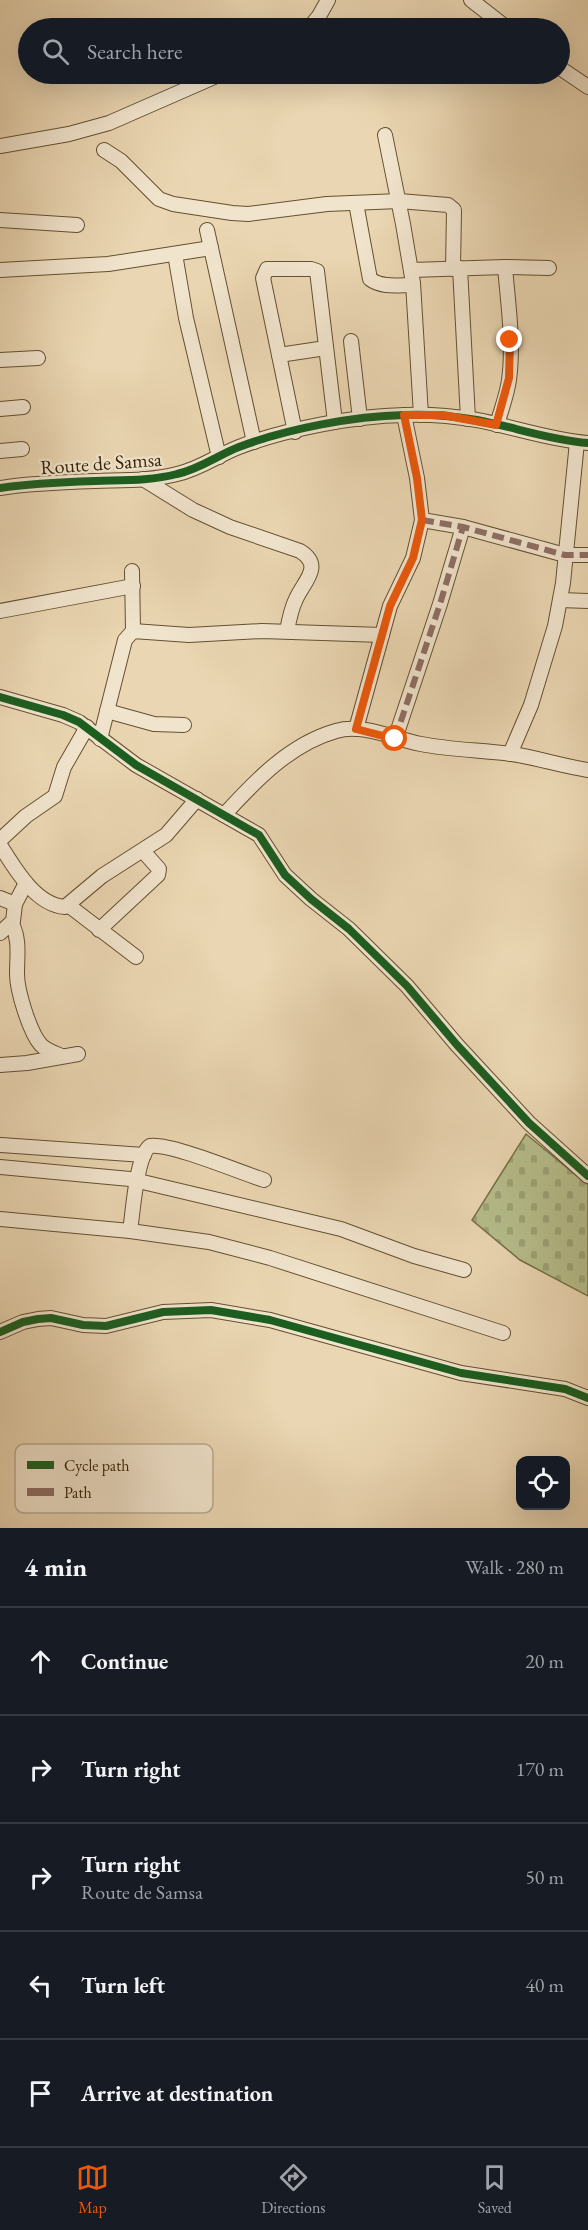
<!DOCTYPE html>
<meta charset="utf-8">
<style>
:root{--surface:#171b24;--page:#20242c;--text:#f1f3f6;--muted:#9ea1a6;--line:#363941;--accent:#ea580c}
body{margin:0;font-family:"EB Garamond",serif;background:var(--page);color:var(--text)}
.controls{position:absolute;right:18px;bottom:18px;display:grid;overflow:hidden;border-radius:12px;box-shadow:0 6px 24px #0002}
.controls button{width:54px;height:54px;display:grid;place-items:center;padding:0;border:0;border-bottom:2px solid var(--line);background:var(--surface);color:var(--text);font:30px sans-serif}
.stop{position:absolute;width:18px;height:18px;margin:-14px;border:4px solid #ea580c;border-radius:50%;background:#fff}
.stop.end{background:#ea580c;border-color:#fff;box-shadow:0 2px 6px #0008}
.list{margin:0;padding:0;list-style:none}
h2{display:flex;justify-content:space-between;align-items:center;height:78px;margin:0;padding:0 24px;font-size:26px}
h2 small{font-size:20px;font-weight:400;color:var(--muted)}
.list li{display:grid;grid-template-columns:39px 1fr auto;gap:18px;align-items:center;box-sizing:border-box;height:108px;padding:0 24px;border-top:2px solid var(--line)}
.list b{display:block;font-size:22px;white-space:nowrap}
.list p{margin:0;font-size:20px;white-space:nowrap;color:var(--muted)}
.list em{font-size:20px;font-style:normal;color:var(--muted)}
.icon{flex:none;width:33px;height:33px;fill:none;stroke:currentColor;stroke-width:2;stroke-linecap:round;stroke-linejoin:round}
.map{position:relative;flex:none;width:588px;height:1528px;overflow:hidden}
.search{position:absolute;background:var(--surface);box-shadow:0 6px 24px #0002;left:18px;right:18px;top:18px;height:66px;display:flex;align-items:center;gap:15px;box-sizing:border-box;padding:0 21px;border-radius:33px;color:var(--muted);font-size:22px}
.sheet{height:618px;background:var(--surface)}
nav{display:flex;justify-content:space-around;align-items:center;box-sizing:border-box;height:84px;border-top:2px solid var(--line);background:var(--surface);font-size:16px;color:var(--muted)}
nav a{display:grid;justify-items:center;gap:3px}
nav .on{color:var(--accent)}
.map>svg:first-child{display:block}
</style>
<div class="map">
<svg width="588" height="1528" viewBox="0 0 588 1528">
<defs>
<pattern id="cemetery-stones" width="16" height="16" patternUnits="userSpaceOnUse" patternTransform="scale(1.5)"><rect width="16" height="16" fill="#b6be8c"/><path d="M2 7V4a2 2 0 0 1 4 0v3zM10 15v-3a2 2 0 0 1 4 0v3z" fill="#9da377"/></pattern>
</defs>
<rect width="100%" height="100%" fill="#ead6b2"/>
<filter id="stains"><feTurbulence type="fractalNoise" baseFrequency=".00333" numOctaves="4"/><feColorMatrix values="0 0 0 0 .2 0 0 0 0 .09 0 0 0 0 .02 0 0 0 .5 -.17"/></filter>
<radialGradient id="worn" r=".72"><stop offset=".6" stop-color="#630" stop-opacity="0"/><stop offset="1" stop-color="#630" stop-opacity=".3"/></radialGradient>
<polygon fill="url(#cemetery-stones)" stroke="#767048" stroke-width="1.5" points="526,1134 588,1185 588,1296 520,1260 472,1220"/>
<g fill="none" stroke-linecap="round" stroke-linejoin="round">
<g stroke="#645030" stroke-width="16">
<g id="minor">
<polyline points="471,0 507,28"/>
<polyline points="309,28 319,16 328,0"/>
<polyline points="560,68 588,87"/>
<polyline points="385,135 403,224 413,283 421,415"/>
<polyline points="0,146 69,134 109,123 221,74"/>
<polyline points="104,150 121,161 159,199 173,204 232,213 248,214 327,204 399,201 448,205 454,210 453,269"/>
<path d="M356,203L370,279C382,288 398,285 413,285"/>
<polyline points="0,220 77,225"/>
<polyline points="207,230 254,442"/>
<polyline points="175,254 186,318 219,457"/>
<polyline points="460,268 468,419"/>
<polyline points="0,270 108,264 211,248"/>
<polyline points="411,270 505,267 549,268"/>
<polyline points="351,341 360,419"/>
<polyline points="279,355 326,348"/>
<polyline points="0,360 38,358"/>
<polyline points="0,409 23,407"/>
<path d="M497,425C501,410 507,395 509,380C514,343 508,303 505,267"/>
<polyline points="295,432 263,278 267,269 311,269 317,271 335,422"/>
<polyline points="0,451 22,449"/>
<path d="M143,479L193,510L230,527L300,551C324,566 304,581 296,599C291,609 289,620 287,631"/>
<path d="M0,488C32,483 63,482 95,481C122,480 150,481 177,474C200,469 218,455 239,447C286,429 354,416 404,415C428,414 453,416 477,420C514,427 550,440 588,443"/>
<polyline points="422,520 463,527 565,555 588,555"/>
<polyline points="132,571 133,631"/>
<polyline points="560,600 588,601"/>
<polyline points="0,611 133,586"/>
<polyline points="0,697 63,715 79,722 136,765 259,835 285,875 311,899 349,929 407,986 457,1045 529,1123 588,1176"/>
<polyline points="107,711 154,724 184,725"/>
<polyline points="356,729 390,606 413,558 422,520 417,478 404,415"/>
<polyline points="100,739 125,640 133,631 189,635 262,631 382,635"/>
<polyline points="395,739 440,604 463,527"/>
<polyline points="510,754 531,705 555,626 563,583 577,442"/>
<path d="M224,815C255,781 290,744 336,731C363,723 394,739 421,744C451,750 482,750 512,754C538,758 562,766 588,770"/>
<polyline points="0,840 26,816 55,796 64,767 87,727"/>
<path d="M0,845C14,867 35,905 65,907L102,876L166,835L197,799"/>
<polyline points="0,898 15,904"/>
<polyline points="68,905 136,957"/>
<path d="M12,924C20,940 17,956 17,974C17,991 30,1033 41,1045C47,1051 54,1053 62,1056"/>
<polyline points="99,930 158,875 159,869 143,851"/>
<polyline points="0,933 13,921 15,904 26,883"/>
<polyline points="0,1065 27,1063 78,1054"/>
<polyline points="1,1145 144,1155"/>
<polyline points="0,1167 130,1179 341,1229 414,1256 464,1270"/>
<polyline points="0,1219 130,1231 209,1242 270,1258 503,1333"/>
<path d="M130,1231C133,1213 136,1156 150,1146C171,1143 239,1172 264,1180"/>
<polyline points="0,1332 23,1322 38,1319 51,1318 83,1325 106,1326 163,1312 211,1310 270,1320 461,1373 565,1389 588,1398"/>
</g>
</g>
<use href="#minor" stroke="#f1e4cd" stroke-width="14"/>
<g stroke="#8d6e63" stroke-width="6" stroke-dasharray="12 6" stroke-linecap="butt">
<polyline points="422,520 463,527 565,555 588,555"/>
<polyline points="395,739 440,604 463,527"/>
</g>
<g stroke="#f1e4cd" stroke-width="11">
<g id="cycleway">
<path d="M0,488C32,483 63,482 95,481C122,480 150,481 177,474C200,469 218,455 239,447C286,429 354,416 404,415C428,414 453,416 477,420C514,427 550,440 588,443"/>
<polyline points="0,697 63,715 79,722 136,765 259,835 285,875 311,899 349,929 407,986 457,1045 529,1123 588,1176"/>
<polyline points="0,1332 23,1322 38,1319 51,1318 83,1325 106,1326 163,1312 211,1310 270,1320 461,1373 565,1389 588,1398"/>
</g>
</g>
<use href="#cycleway" stroke="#1b5e20" stroke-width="8"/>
</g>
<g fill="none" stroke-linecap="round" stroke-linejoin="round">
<polyline stroke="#ea580c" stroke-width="8" points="395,739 356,729 390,606 413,558 422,520 417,478 404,415 443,415 496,425 509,378 510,340"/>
</g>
<g text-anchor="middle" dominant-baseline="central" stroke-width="4.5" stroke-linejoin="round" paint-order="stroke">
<g font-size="20" fill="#372305" stroke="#f1e4cd">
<text transform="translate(101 463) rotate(-4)">Route de Samsa</text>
</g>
</g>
<rect x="15" y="1444" width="198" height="69" rx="9" fill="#f1e4cd" stroke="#b9aa91" stroke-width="1.5"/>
<rect x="27" y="1461" width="27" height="8" fill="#1b5e20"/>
<rect x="27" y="1488" width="27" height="8" fill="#8d6e63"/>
<g font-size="16" fill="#372305">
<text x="64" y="1471">Cycle path</text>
<text x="64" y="1498">Path</text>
</g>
<rect width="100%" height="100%" filter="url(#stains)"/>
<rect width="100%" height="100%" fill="url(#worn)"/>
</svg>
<div class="controls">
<button><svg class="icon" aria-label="locate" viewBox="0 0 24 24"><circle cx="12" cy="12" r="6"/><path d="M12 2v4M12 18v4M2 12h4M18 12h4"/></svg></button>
</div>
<div class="stop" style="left:395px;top:739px"></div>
<div class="stop end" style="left:510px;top:340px"></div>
<div class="search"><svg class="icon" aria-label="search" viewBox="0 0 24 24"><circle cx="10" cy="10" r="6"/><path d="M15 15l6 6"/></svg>Search here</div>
</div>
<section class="sheet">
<h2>4 min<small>Walk · 280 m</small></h2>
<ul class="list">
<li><svg class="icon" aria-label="ahead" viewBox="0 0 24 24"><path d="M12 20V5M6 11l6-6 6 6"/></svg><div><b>Continue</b></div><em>20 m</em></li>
<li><svg class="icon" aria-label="right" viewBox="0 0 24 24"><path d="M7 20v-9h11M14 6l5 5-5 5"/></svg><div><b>Turn right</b></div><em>170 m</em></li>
<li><svg class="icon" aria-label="right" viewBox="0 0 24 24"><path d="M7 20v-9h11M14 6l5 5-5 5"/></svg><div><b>Turn right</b><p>Route de Samsa</p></div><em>50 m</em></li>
<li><svg class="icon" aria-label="left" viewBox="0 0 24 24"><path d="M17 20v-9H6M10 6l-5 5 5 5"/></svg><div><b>Turn left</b></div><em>40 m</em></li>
<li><svg class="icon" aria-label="arrive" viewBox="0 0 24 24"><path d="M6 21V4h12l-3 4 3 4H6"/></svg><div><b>Arrive at destination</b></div></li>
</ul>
</section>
<nav>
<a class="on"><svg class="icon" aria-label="map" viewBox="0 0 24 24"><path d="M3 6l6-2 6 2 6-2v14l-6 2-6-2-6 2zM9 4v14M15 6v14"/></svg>Map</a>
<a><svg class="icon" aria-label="directions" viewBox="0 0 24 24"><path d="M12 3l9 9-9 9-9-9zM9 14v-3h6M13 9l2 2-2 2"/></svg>Directions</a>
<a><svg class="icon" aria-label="saved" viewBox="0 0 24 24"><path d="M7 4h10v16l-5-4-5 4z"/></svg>Saved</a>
</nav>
